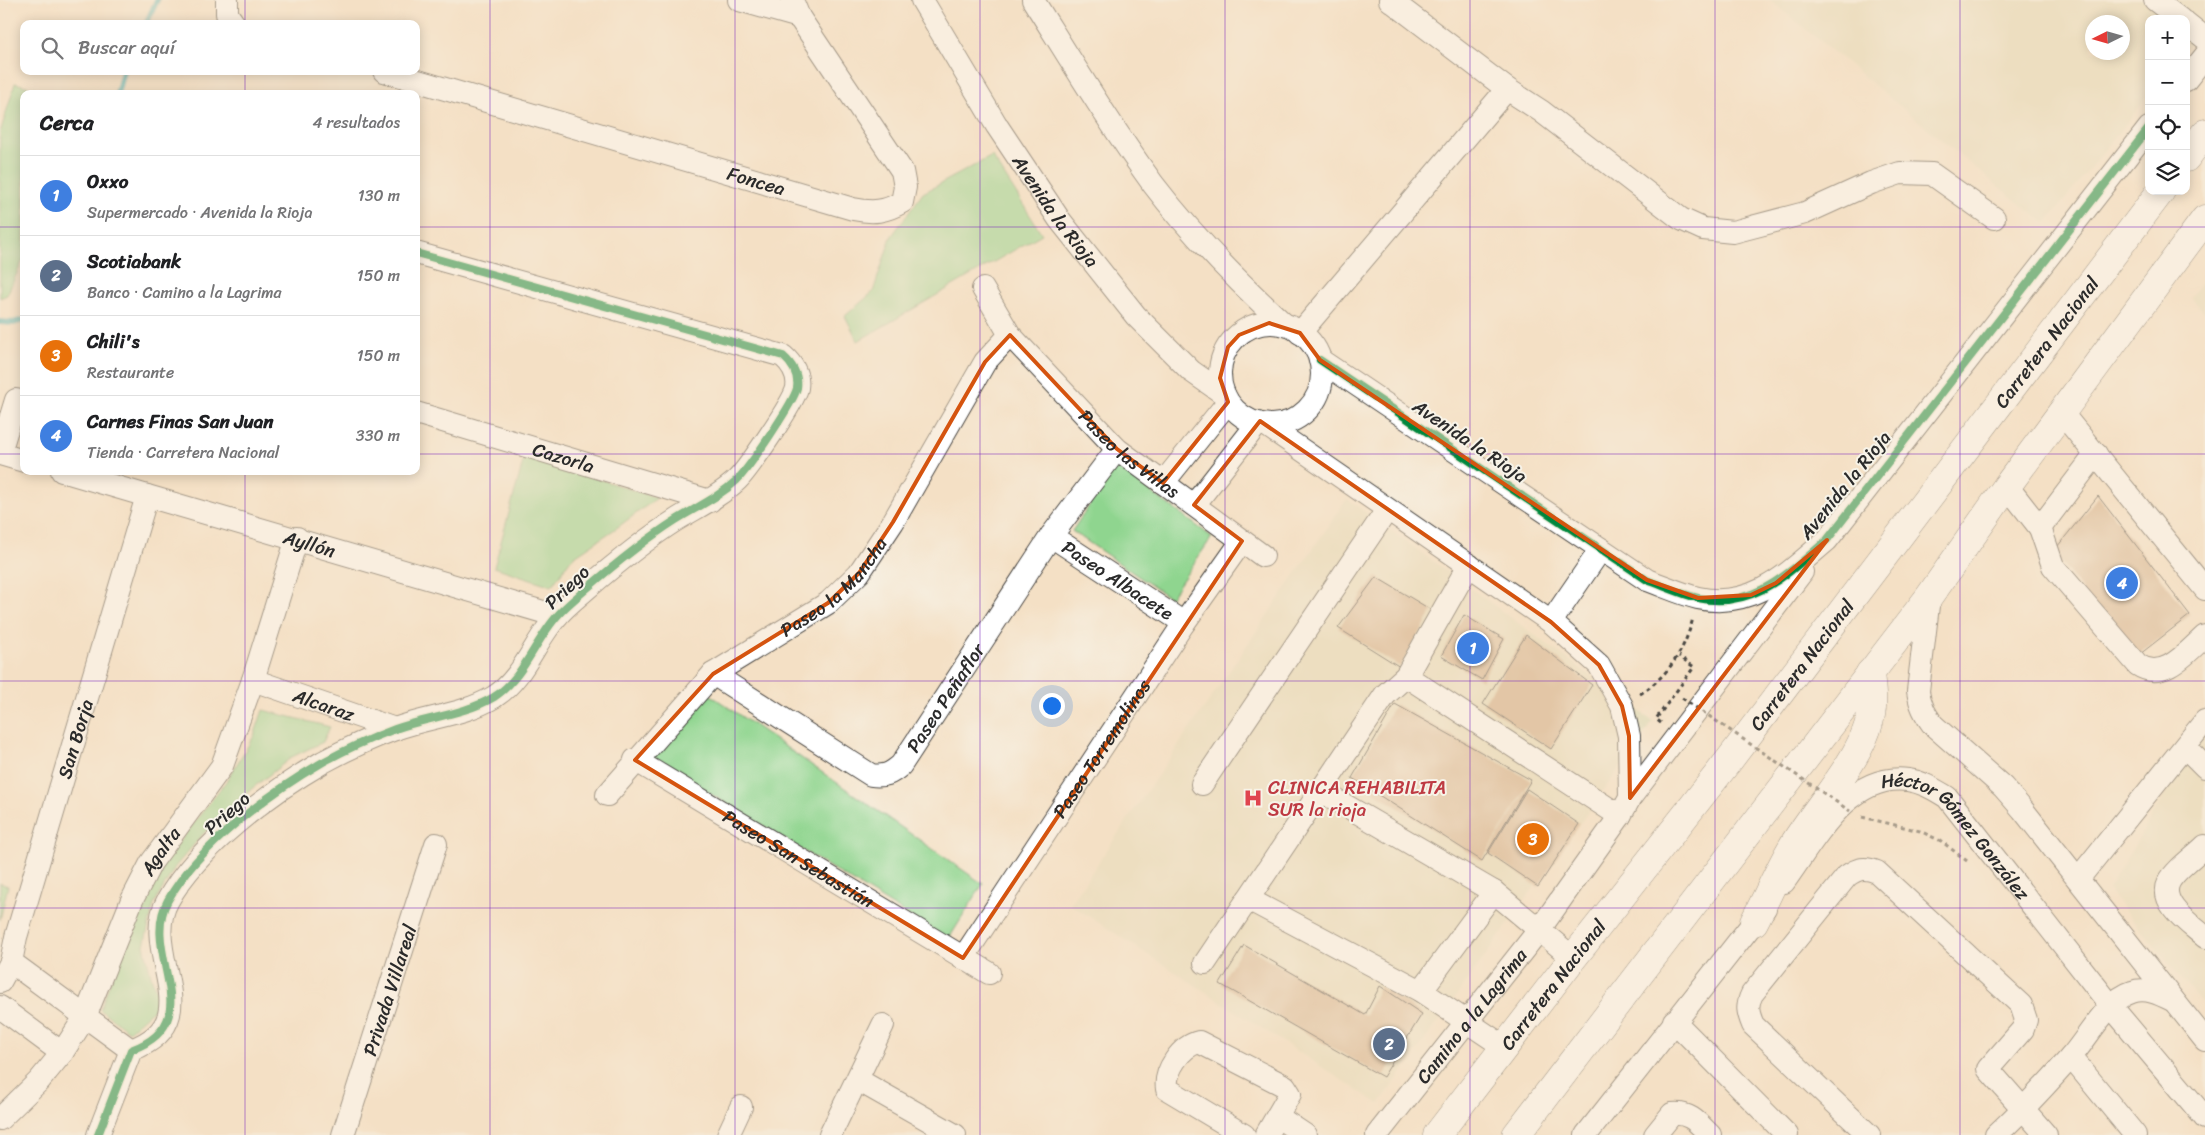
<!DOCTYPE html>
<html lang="es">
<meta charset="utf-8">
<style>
:root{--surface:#fff;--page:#f6f6f6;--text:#202124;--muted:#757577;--line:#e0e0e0;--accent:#111827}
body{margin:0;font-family:Sriracha,sans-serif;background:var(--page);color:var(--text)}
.controls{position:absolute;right:15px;top:15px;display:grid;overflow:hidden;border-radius:10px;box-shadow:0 2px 12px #0003}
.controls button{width:45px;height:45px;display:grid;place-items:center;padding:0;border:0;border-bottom:1px solid var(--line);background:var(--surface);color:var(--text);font:25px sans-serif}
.compass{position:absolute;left:2085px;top:15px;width:45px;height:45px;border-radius:50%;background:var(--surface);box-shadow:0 2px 12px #0003;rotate:265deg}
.you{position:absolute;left:1051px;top:705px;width:18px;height:18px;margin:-12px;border:4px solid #fff;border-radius:50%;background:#1a73e8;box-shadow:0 0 0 8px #1a73e833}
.badge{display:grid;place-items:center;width:32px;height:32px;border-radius:50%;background:var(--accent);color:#fff;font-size:16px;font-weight:700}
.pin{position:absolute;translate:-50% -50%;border:2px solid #fff;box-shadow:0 1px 5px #0006}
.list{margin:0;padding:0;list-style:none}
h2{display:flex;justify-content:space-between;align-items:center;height:65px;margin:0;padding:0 20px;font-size:21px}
h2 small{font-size:16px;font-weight:400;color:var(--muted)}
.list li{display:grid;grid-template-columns:32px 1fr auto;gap:15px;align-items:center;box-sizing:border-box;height:80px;padding:0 20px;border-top:1px solid var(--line)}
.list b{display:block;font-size:19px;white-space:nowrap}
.list p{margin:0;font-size:16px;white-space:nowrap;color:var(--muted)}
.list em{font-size:16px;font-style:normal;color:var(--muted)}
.icon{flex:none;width:28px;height:28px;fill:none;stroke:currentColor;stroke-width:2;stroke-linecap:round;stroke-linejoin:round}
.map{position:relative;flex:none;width:2205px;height:1135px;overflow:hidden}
.search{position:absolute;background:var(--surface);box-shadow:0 2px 12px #0003;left:20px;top:20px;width:400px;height:55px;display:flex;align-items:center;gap:12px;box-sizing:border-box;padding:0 18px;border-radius:10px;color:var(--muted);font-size:19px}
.panel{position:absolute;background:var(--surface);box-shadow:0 2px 12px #0003;left:20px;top:90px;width:400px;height:385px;border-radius:10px}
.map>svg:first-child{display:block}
</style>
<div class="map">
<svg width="2205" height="1135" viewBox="0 0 2205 1135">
<rect width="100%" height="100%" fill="#f7f3e8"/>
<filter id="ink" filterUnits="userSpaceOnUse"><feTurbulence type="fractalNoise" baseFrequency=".02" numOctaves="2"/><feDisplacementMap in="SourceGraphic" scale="10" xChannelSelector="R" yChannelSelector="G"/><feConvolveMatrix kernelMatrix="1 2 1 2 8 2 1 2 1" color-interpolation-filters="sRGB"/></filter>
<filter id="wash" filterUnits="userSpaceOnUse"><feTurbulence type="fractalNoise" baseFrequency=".0096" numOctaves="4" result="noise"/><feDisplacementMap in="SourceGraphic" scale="20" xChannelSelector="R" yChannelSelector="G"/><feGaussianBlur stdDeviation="1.12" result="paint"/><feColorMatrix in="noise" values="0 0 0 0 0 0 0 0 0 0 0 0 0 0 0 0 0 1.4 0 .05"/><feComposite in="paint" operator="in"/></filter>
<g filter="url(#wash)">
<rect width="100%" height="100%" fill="#f4e0c5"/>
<g fill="#e4dbba" fill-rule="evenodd">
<path d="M1770,0H2205V25L2186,48V19H2149V95L2046,223L2025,208ZM2092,22H2122V52H2092Z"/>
<polygon points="2205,278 2205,313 2191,297"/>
<polygon points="1347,499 1653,721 1379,1104 1070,904"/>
<polygon points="2205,727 2205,1007 2108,890"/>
</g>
<g fill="#8fd58f" stroke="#5d805d">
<polygon points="15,83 57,94 24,94 24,258 7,295 0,298 0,133"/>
<polygon points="992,156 1042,234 858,341 845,316 873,292 891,237 923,193"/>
<polygon points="525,455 657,498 618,527 572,558 552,586 494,567"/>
<polygon points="1116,466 1212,537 1170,598 1072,531"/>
<polygon points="702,689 983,884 948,940 651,757"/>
<polygon points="263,710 330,727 323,742 292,757 240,798 203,834 175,867 154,904 144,945 152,980 162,1002 129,1031 100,1010 133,918 159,868 227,780 254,736"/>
<polygon points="0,883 8,886 0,920"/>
</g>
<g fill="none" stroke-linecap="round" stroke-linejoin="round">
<g stroke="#3caeb5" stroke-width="6">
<polyline points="146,24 157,0"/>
<polyline points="117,94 123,71"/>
<polyline points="0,322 13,323 24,320"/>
</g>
</g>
<g id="blocks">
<g fill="#cea781">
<polygon points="2098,496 2190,615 2135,658 2053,552"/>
<polygon points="1376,577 1433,611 1400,667 1338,628"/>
<polygon points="1464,615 1504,639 1482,680 1441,656"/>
<polygon points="1526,635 1592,685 1551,749 1483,704"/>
<polygon points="1395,704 1531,780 1482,861 1352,778"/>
<polygon points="1527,789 1579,824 1538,887 1488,853"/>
<polygon points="1244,945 1365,1015 1380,986 1422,1014 1383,1077 1220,984"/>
</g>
</g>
</g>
<g filter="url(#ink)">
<use href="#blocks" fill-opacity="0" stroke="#494642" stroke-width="1"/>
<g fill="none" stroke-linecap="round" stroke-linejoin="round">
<g stroke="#494642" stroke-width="24">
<g id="minor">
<polyline points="227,0 227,14 234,24"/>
<polyline points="739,0 799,17"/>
<path id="s1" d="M922,0L997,126L1059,219L1136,316L1191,371L1224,394"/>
<path d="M1033,0C1072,62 1110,125 1153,184C1192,235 1238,282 1285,325"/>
<polyline points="1390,0 1507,89"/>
<polyline points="2155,0 2180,19"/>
<polyline points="2186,23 2205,38"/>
<path id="s2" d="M384,71L853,209C873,213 885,212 902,202L905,187L902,171L799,17L792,0"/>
<polyline points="2186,80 2205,56"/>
<path id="s3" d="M983,289L1010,335L1117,449L1263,556"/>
<circle cx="1271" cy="374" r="51"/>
<polyline points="1300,333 1507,89 1541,111 1681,219 1703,229 1733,232 1805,213 1871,183 1900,173 1932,174 1994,218"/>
<path d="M1320,360L1647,580C1664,586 1681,594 1698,598C1754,610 1789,572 1827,540L2149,128"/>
<polyline points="2061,412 2205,589"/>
<path id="s4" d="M416,413L710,501"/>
<polyline points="1266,425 1551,622 1599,665 1622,706 1629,736 1630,798"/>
<polyline points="0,452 16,400"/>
<polyline points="0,454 24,461"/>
<path id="s5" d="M62,471L557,616"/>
<polyline points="1163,483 1228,402"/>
<path d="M2007,486L2040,528L2053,566L2138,665C2164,682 2187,652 2205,636"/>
<polyline points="1194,505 1258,423"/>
<polyline points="2040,528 2096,454"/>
<path id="s6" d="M1051,536L1184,623"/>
<path d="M1929,597L1918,691C1920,705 1925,714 1933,725L2003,787L2023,810L2205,1040"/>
<polyline points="1551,622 1601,549"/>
<path id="s7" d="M713,674L871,775C884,777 891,774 901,765L1051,536L1117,449"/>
<polyline points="1406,676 1620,816"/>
<path id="s8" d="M253,680L395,729"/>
<polyline points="2185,747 2205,767"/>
<path id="s9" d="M635,760L989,973"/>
<polyline points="1202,784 1387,510"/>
<polyline points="1319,790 1494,892 1573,958"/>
<path id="s10" d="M607,795L713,674L828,603L859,573L893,522L985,362L1010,335"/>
<path d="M2205,846C2195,856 2175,870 2169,882C2158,904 2192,925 2205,937"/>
<polyline points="2078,879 2205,721"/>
<path id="s11" d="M1784,882C1814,841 1849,772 1908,780C1923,782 1935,790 1947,797L2111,1006L2205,1118"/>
<polyline points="1248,899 1421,991 1506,1048"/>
<path id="s12" d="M963,958L1184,623L1242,541"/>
<polyline points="11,962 131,1050"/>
<polyline points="1205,963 1385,695 1406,676 1469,565"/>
<path id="s13" d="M0,982L11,962L16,937L147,496"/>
<polyline points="1421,991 1494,892"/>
<polyline points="0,1007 62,1053"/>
<polyline points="1674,1021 1787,1135"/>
<polyline points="2071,1057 2135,1135"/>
<polyline points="858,1080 955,1135"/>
<polyline points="1278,1117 1305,1135"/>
<path id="s14" d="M0,1119L39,1081L62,1053L85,1017L132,900L151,863L222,766L253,680L297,538"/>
<path d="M98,1135L131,1050C212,1020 138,953 168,900C198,846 271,792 323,762C345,750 371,738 395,729C427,717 464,715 494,697C524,678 535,640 558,615C566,606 576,598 585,590C614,565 643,541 676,520C697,507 719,497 737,480C749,468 794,402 797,388C799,375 792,364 783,356L416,253"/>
<path id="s15" d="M343,1135L436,844"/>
<polyline points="728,1135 741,1107"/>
<polyline points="830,1135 883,1025"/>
<path d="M1244,1135L1167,1089C1164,1071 1181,1046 1199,1042L1285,1086L1290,1094L1266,1135"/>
<path id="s16" d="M1377,1135L1539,930L1620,816L1630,798L1802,572"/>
<polyline points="1586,1135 1765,908"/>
<path d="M1655,1135L1672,1114C1690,1112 1698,1123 1710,1135"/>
<path d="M1869,1135L1753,1025C1748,1013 1746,1006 1752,994L1847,876C1858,868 1865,867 1877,872L2021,1005L2026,1020L2023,1029L1988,1069L2046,1135"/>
<path d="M1996,1135C2022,1111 2047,1084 2070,1058C2087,1039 2108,999 2132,992C2146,987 2160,994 2172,1000"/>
</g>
</g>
<g stroke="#494642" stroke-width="29">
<g id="highway">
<polyline points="2186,158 2205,133"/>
<path d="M1754,922C1767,897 1778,871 1792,847C1816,806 1867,755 1872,708C1873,696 1871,684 1870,673"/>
<path id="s17" d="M1437,1135L1573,958L1730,759L2161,191"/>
<polyline points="1516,1135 1929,597 2007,486 2205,219"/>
</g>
</g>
<g stroke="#494642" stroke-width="3" stroke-dasharray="4 4" stroke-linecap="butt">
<path d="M1640,694C1668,676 1685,650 1693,618"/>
<polyline points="1661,723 1656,719 1694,667 1679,656"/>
<polyline points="1862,817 1920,831 1941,841 1967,861"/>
</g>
<use href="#minor" stroke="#fff" stroke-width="22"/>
<use href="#highway" stroke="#fff" stroke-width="28"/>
<polyline stroke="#494642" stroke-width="3" stroke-dasharray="4 4" stroke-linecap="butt" points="1682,698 1850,811"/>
<g stroke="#f7f3e8" stroke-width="11">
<g id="cycleway">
<path d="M1320,360L1647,580C1664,586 1681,594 1698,598C1754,610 1789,572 1827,540L2149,128"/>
<path d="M98,1135L131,1050C212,1020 138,953 168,900C198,846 271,792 323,762C345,750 371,738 395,729C427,717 464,715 494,697C524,678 535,640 558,615C566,606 576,598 585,590C614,565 643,541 676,520C697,507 719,497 737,480C749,468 794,402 797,388C799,375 792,364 783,356L416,253"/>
</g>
</g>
<use href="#cycleway" stroke="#00873e" stroke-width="8"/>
</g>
</g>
<path d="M0 0H2205V1135H0ZM1269,323L1300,333L1320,360L1647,580L1698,598L1751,595L1776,583L1827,540L1630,798L1629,736L1622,706L1599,665L1551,622L1260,421L1194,505L1242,541L963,958L635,760L713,674L828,603L859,573L893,522L985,362L1010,335L1117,449L1163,483L1228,402L1220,378L1228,347L1239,335Z" fill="#f4e0c5" fill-opacity=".55" fill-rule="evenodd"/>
<path fill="none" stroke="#d5540f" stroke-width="4" stroke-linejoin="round" d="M1269,323L1300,333L1320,360L1647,580L1698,598L1751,595L1776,583L1827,540L1630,798L1629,736L1622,706L1599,665L1551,622L1260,421L1194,505L1242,541L963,958L635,760L713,674L828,603L859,573L893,522L985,362L1010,335L1117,449L1163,483L1228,402L1220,378L1228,347L1239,335Z"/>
<path fill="none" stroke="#7b2cbf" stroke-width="1" stroke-opacity="0.55" d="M245,0V24M490,0V1135M735,0V1135M980,0V1135M1225,0V1135M1470,0V1135M1715,0V1135M1960,0V1135M245,71V94M0,227H24M416,227H2205M0,454H24M416,454H2205M245,471V1135M0,681H2205M0,908H2205"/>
<defs>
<g id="hospital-bare" transform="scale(1.5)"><path d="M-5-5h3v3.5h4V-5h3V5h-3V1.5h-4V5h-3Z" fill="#e0444e" stroke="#f7f3e8" stroke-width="2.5" paint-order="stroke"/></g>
</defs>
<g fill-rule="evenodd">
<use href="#hospital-bare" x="1253" y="798"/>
</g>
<g text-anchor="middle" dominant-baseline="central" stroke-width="4" stroke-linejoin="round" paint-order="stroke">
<g font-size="19" fill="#2b2b2b" stroke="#f7f3e8">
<text stroke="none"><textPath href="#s2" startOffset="388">Foncea</textPath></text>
<text stroke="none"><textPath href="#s1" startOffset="250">Avenida la Rioja</textPath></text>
<text stroke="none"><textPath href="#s17" startOffset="1000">Carretera Nacional</textPath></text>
<text transform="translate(1470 441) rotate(34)">Avenida la Rioja</text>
<text stroke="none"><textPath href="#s3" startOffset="222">Paseo las Villas</textPath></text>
<text stroke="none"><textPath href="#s4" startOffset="154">Cazorla</textPath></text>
<text transform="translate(1845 485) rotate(-51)">Avenida la Rioja</text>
<text stroke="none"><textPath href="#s5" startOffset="258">Ayllón</textPath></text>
<text stroke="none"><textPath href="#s6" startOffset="80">Paseo Albacete</textPath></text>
<text stroke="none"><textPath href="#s10" startOffset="311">Paseo la Mancha</textPath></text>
<text transform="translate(567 587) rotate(-44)">Priego</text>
<text stroke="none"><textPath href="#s17" startOffset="595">Carretera Nacional</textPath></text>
<text stroke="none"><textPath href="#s7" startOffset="301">Paseo Peñaflor</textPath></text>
<text stroke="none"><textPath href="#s8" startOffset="75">Alcaraz</textPath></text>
<text stroke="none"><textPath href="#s13" startOffset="255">San Borja</textPath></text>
<text stroke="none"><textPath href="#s12" startOffset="251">Paseo Torremolinos</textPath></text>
<text transform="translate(227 813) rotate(-41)">Priego</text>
<text stroke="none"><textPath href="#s11" startOffset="241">Héctor Gómez González</textPath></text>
<text stroke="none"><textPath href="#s14" startOffset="316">Agalta</textPath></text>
<text stroke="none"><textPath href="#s9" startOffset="191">Paseo San Sebastián</textPath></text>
<text stroke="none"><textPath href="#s17" startOffset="190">Carretera Nacional</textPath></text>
<text stroke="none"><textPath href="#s15" startOffset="152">Privada Villareal</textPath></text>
<text stroke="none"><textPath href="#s16" startOffset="152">Camino a la Lagrima</textPath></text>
</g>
<g font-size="19" fill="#be3a42" stroke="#f7f3e8" text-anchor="start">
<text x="1268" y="787">CLINICA REHABILITA<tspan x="1268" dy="22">SUR la rioja</tspan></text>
</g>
</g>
</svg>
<div class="controls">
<button>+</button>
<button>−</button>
<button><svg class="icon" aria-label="locate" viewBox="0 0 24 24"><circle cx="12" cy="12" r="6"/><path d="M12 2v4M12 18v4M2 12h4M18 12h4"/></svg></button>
<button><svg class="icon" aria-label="layers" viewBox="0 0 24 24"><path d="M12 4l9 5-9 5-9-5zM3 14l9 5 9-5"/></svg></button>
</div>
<svg class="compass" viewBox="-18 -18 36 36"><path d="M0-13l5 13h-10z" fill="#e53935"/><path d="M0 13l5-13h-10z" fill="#757577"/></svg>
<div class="you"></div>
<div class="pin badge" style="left:1473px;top:648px;background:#3f7fe0">1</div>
<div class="pin badge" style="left:1389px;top:1044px;background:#5c6f8a">2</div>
<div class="pin badge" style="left:1533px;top:839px;background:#e8710a">3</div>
<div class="pin badge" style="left:2122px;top:583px;background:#3f7fe0">4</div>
<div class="search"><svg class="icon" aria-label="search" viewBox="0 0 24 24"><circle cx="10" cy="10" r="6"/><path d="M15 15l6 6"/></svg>Buscar aquí</div>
<section class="panel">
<h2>Cerca<small>4 resultados</small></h2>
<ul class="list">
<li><span class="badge" style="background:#3f7fe0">1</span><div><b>Oxxo</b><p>Supermercado · Avenida la Rioja</p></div><em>130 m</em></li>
<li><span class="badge" style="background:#5c6f8a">2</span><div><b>Scotiabank</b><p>Banco · Camino a la Lagrima</p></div><em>150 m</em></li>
<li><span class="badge" style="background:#e8710a">3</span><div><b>Chili's</b><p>Restaurante</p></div><em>150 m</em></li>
<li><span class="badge" style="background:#3f7fe0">4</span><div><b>Carnes Finas San Juan</b><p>Tienda · Carretera Nacional</p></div><em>330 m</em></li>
</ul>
</section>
</div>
